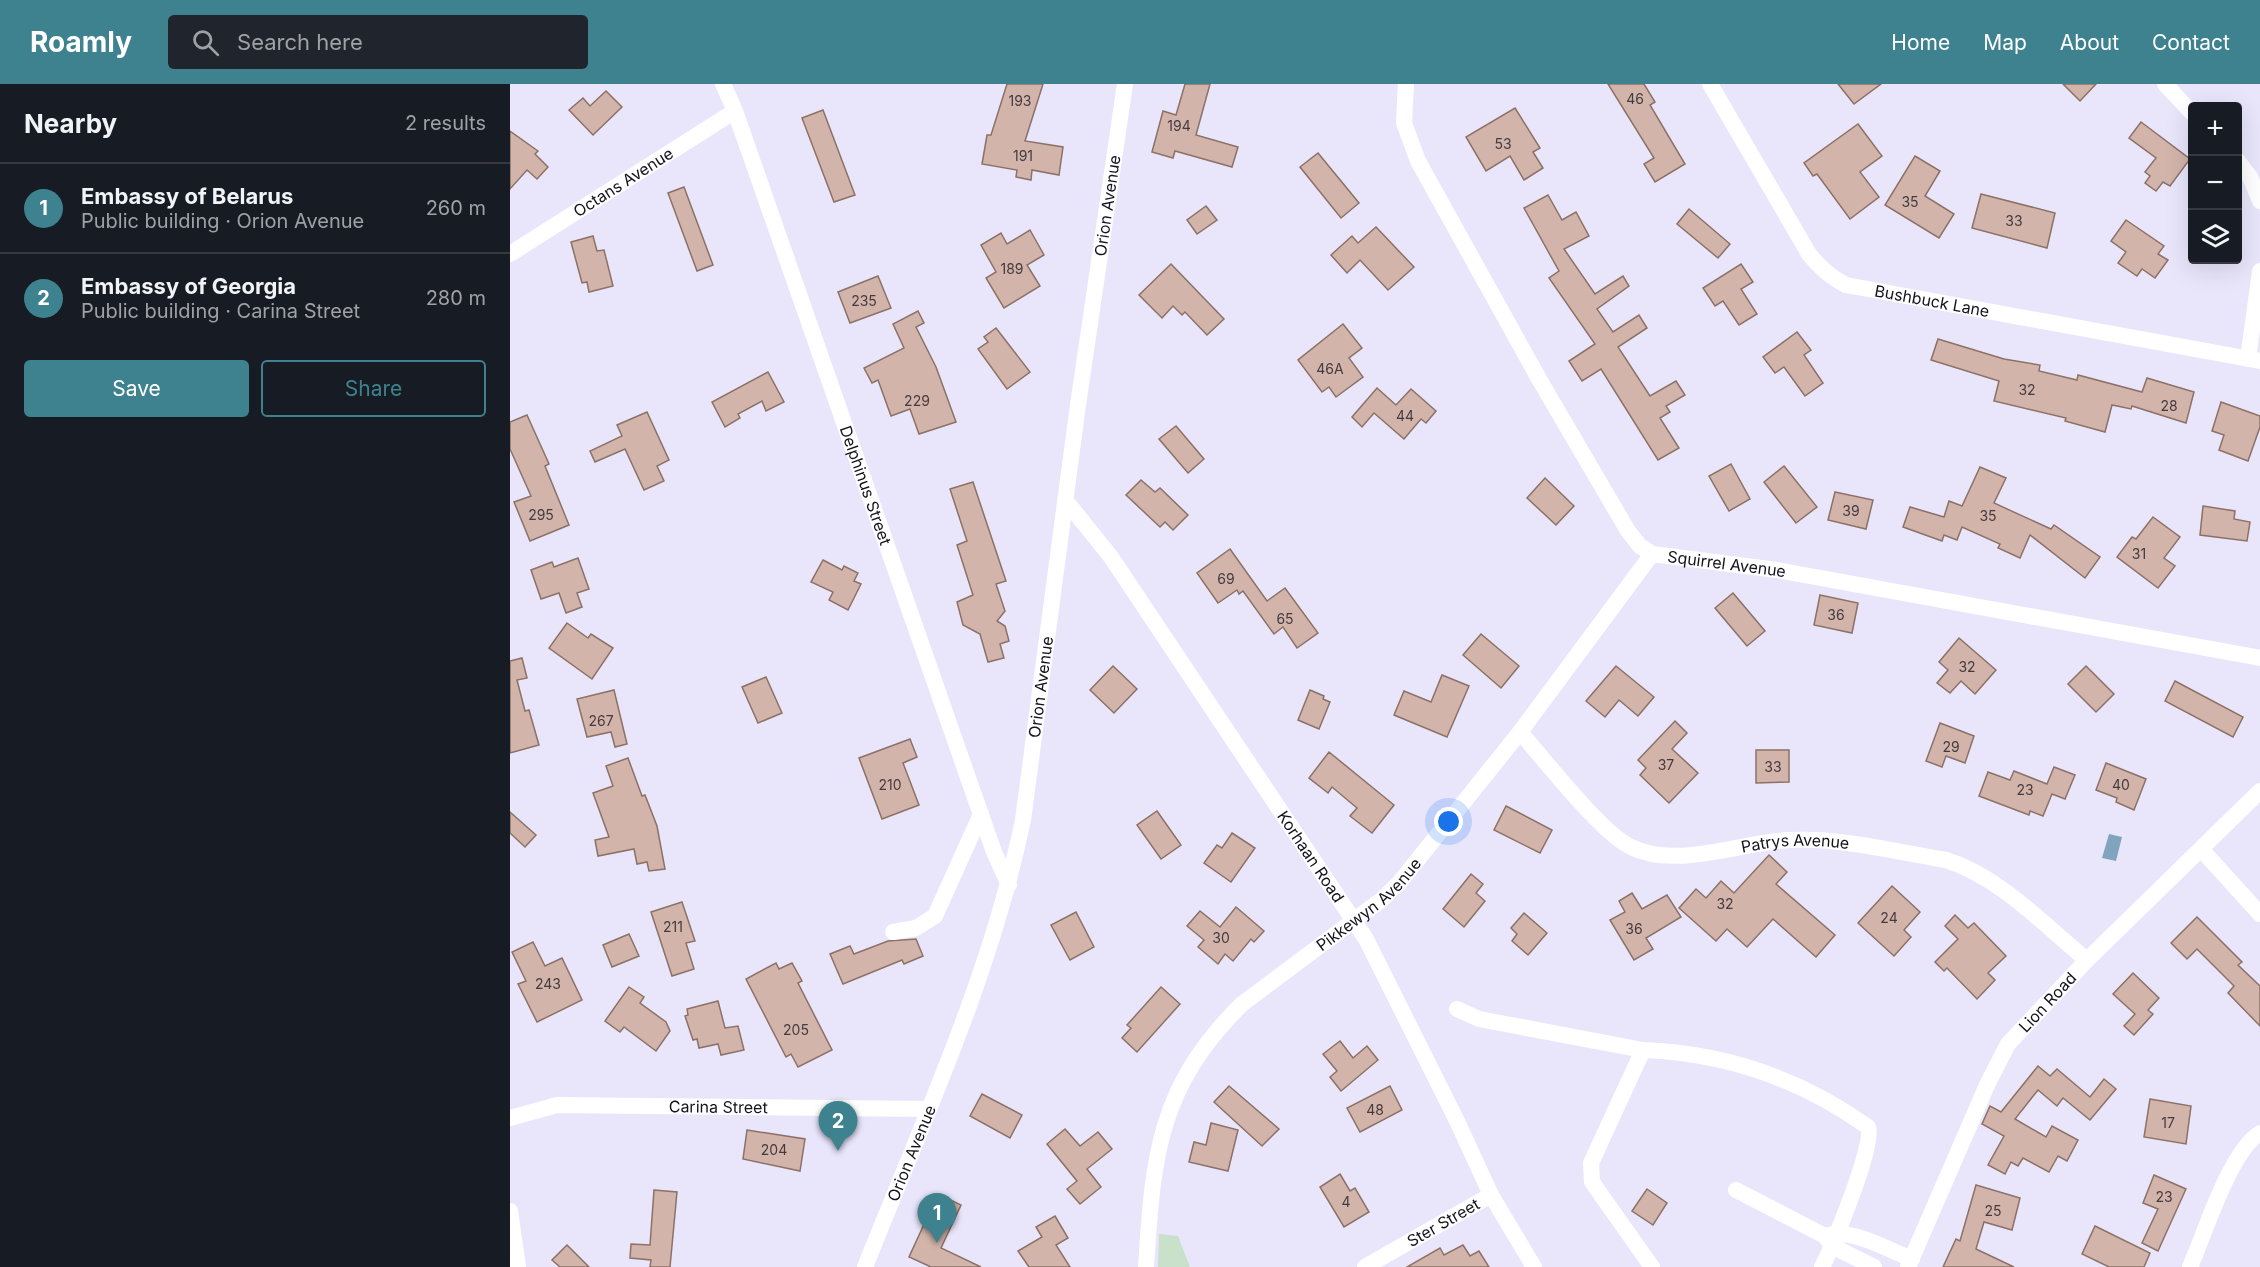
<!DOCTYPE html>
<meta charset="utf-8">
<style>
:root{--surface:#171b24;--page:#20242c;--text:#f1f3f6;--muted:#9ea1a6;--line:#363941;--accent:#3d828e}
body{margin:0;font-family:Inter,sans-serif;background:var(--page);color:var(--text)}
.controls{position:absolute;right:18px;top:18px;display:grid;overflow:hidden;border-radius:6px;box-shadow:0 6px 24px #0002}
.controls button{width:54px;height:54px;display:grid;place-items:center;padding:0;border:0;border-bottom:2px solid var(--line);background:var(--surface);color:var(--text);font:30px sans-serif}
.you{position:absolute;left:939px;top:738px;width:21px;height:21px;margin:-15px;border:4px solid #fff;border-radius:50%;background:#1a73e8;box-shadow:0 0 0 9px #1a73e833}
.badge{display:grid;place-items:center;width:39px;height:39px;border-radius:50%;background:var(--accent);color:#fff;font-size:20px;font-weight:700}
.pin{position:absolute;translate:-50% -50px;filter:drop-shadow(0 2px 3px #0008)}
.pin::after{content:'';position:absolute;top:32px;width:21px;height:18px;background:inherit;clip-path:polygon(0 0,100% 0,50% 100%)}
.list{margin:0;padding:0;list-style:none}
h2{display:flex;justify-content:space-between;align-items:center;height:78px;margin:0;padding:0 24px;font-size:26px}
h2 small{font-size:20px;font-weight:400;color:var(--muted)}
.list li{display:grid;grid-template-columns:39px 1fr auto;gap:18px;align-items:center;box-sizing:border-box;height:90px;padding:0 24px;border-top:2px solid var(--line)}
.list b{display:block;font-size:22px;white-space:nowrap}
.list p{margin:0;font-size:20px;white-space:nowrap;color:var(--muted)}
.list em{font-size:20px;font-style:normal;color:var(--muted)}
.actions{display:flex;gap:12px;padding:18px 24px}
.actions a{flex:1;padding:14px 0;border:2px solid var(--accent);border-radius:6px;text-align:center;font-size:21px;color:var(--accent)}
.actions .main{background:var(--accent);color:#fff}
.icon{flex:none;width:33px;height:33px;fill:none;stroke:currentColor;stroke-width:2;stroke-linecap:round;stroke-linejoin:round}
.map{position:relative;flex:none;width:1750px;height:1183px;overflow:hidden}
header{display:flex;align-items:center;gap:36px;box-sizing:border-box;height:84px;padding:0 30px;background:var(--accent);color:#fff}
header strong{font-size:28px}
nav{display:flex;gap:33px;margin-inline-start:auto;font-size:21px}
.search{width:420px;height:54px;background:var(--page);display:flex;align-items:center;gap:15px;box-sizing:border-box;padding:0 21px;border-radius:6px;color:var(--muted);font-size:22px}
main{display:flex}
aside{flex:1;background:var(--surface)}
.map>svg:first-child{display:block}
</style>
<header>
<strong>Roamly</strong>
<div class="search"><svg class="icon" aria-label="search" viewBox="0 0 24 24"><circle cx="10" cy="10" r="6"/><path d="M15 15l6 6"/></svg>Search here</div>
<nav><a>Home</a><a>Map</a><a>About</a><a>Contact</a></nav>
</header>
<main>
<aside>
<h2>Nearby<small>2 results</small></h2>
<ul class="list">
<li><span class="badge">1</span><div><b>Embassy of Belarus</b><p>Public building · Orion Avenue</p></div><em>260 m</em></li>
<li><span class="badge">2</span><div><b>Embassy of Georgia</b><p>Public building · Carina Street</p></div><em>280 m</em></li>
</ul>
<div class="actions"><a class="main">Save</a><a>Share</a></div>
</aside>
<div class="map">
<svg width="1750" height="1183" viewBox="0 0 1750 1183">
<rect width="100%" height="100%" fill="#e9e6fc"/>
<polygon fill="#c9e0cb" points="649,1150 668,1152 680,1183 648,1183"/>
<polygon fill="#80a4bd" points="1599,750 1612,753 1606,777 1592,774"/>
<g fill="#d2b4aa" stroke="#8c7167" stroke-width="1.5">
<polygon points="497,0 533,0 515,57 553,63 549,91 522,86 521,96 506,93 507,86 472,80 477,51 481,51"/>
<polygon points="675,0 700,0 686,51 728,63 722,83 665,67 663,74 642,68 653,27 666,31"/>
<polygon points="1098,0 1134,0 1145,18 1140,21 1175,80 1145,98 1134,80 1144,74"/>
<polygon points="1328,0 1371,0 1344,20"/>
<polygon points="1553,0 1586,0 1570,17"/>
<polygon points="96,7 112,23 83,51 59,26 73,14 80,22"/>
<polygon points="1005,24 1030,64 1023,68 1033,84 1014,96 1000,72 976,87 956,53"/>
<polygon points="313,26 345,111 324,118 292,34"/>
<polygon points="1631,38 1680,75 1660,102 1653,98 1646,107 1635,99 1640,92 1635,88 1646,74 1619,54"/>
<polygon points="1348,40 1372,72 1350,88 1369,113 1340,135 1307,90 1303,92 1294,79"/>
<polygon points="0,47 28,67 25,70 38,83 27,95 17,86 0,105"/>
<polygon points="808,69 849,119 831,134 790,83"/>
<polygon points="1405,72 1430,87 1415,112 1444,130 1429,154 1375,121"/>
<polygon points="174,103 203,181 187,187 158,109"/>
<polygon points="1471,110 1545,129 1537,164 1462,144"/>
<polygon points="1038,111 1052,136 1066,128 1079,152 1054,165 1085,210 1113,192 1119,202 1087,225 1103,248 1129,231 1137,244 1108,263 1140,312 1166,297 1175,311 1156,322 1160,328 1150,334 1169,364 1148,376 1091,285 1072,297 1059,277 1085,260 1039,194 1049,187 1014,124"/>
<polygon points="696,122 707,136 687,150 677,136"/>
<polygon points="1179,125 1220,160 1208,174 1167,140"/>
<polygon points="1616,136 1654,162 1648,170 1658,176 1645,194 1632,185 1627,192 1608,179 1616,168 1601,157"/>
<polygon points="866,143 904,183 878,206 850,176 837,189 821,171 842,152 848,159"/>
<polygon points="520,146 534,171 517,181 530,202 494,224 476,194 486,188 471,161 491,149 497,160"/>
<polygon points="83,152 87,167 94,166 103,202 79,208 77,198 72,199 61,158"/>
<polygon points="661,180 714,235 697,251 675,228 672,231 663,222 652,234 629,211"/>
<polygon points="1231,180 1243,198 1231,205 1247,230 1229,241 1213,217 1205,222 1193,204"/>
<polygon points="368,192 381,224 340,239 328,208"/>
<polygon points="408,227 414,239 406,243 426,283 446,338 409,350 400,325 381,332 368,296 362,299 354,284 394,264 383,240"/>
<polygon points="833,240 852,264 839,274 853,293 826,313 819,303 812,308 788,276"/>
<polygon points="486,244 520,288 497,305 468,265 478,258 474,253"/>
<polygon points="1287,248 1301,266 1294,271 1313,299 1295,312 1274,283 1265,289 1253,273"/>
<polygon points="1428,255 1494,275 1530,281 1529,287 1567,296 1568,291 1632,308 1637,294 1684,308 1676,339 1622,322 1621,325 1602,321 1595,348 1555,337 1556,334 1484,317 1489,297 1421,276"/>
<polygon points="258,288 274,318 256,327 252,317 228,330 230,334 215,343 202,318"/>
<polygon points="867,304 886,321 901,305 926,327 916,339 911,335 894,355 864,329 852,343 842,333"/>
<polygon points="1711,318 1750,332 1750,343 1738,377 1709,366 1714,351 1702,347"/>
<polygon points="137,328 159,376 147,382 154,397 134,406 115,365 85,378 80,367 112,352 107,341"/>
<polygon points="17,331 39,380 35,382 59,441 20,457 4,418 21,412 0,365 0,338"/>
<polygon points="666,342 694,375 678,389 649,355"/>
<polygon points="1221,380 1240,415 1219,427 1199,392"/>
<polygon points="1274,382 1307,423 1286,439 1254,398"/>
<polygon points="1470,383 1496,394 1484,419 1541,445 1544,441 1590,473 1575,494 1520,451 1510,474 1488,464 1490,460 1452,443 1447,456 1434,451 1432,457 1393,443 1400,423 1434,433 1439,417 1452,422"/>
<polygon points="1035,394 1064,422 1046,441 1017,414"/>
<polygon points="631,396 645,408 650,404 678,431 663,446 655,438 650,443 616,411"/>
<polygon points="463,398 496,497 486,500 495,527 487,537 495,542 499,557 490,560 494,574 478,578 470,550 453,541 447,518 463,511 447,461 457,457 440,405"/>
<polygon points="1325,408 1363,416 1356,445 1318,436"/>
<polygon points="1693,422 1725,427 1724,435 1740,438 1737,457 1690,451"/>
<polygon points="1643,433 1670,453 1654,474 1665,482 1648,504 1607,473 1622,453 1626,455"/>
<polygon points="720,465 757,517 775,504 808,549 787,564 773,543 764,550 733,507 729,510 727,506 708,519 687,489"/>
<polygon points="68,474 79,505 67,509 72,523 56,529 49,509 31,515 21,486 42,478 44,483"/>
<polygon points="313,476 332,486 334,482 348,489 344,497 351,500 338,526 319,516 323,508 301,498"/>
<polygon points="1223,509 1255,547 1237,562 1205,524"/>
<polygon points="1310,511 1348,519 1342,549 1304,541"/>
<polygon points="57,539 78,554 81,550 103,564 82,595 39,564"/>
<polygon points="971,550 1009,582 991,604 953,571"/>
<polygon points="1449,554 1486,586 1465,610 1451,597 1440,609 1427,599 1438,586 1429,578"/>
<polygon points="12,574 17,594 7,596 15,627 19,626 29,661 0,669 0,577"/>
<polygon points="603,582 627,605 604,629 580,606"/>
<polygon points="1106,582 1144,613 1128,632 1109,616 1095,633 1076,617"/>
<polygon points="1576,582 1604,610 1586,628 1558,600"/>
<polygon points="932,591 959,602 937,653 884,631 894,607 921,618"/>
<polygon points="256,593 272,629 248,639 232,603"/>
<polygon points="1665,597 1733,633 1723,653 1655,617"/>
<polygon points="104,606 117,660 105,663 101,648 77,653 67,615"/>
<polygon points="800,606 814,612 813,615 820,618 809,645 788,636"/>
<polygon points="1165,637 1177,649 1162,665 1188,689 1159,719 1130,691 1136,684 1128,676"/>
<polygon points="1430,639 1464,652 1455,679 1436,672 1432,683 1416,677"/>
<polygon points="400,655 407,673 393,679 409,721 372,735 349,674"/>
<polygon points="1246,666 1279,666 1279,698 1246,699"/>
<polygon points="819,668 884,721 862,749 840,732 847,724 822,703 818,709 799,694"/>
<polygon points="118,674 132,712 135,711 147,742 155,785 139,787 137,778 127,780 124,765 88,772 85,756 99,753 83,709 103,702 96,682"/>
<polygon points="1596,679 1636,695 1624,726 1606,718 1607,714 1586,706"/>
<polygon points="1544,683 1565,691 1555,715 1542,710 1533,732 1520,727 1519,731 1469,712 1478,688 1500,696 1504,687 1537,700"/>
<polygon points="996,722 1042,746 1030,769 984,746"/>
<polygon points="647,727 671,761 651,775 627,741"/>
<polygon points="0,728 26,751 15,763 0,749"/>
<polygon points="722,749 745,764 721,798 694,779 707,761 712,764"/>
<polygon points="1259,771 1277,788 1266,800 1325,851 1306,873 1263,835 1237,863 1217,845 1206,857 1169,824 1186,805 1196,814 1211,797 1224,809"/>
<polygon points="961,790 973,800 966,809 975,817 954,843 933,825"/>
<polygon points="1382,802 1410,828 1394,846 1401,853 1384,872 1348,839"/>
<polygon points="1122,809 1132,825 1157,811 1171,833 1136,854 1143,865 1124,876 1100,836 1115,828 1109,817"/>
<polygon points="172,818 185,857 176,859 184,885 162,892 141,828"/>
<polygon points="726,823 754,847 744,858 741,855 723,877 715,870 708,880 688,863 694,856 677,842 690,827 710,843"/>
<polygon points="566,828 584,863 560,876 541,841"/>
<polygon points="1014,829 1037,849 1018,871 1002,857 1007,850 1001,844"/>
<polygon points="1445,831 1458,844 1464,839 1496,872 1478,889 1485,896 1467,915 1437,884 1434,887 1425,878 1448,855 1435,842"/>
<polygon points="1687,833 1732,878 1728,881 1750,902 1750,942 1718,909 1724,902 1687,865 1677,875 1661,859"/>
<polygon points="119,850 129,872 102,883 93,861"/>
<polygon points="406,855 413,872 394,880 392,876 333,900 320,870 340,862 344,870 378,857"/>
<polygon points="23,858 35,882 52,874 72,916 27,938 8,900 16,897 2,868"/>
<polygon points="266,879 269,885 282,879 292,897 288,899 322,966 288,983 281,970 276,973 236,895"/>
<polygon points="1623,889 1649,914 1638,926 1643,930 1624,951 1614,942 1625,930 1603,910"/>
<polygon points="119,903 134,913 130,919 156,938 160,947 146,967 114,943 110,948 95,937"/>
<polygon points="651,903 670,920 627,968 612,954 621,944 617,941"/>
<polygon points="208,917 215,944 228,942 234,966 211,971 208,960 189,964 187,955 183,956 175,932 178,931 177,925"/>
<polygon points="830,957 843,974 857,962 868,976 831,1007 820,993 827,987 813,970"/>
<polygon points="1528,982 1540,992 1547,985 1580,1013 1594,995 1606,1005 1580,1036 1553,1014 1547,1022 1528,1006 1505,1035 1536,1053 1542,1042 1568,1056 1557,1077 1548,1072 1539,1088 1513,1074 1508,1082 1501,1078 1495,1090 1478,1081 1494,1052 1472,1040 1480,1022 1491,1028"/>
<polygon points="719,1002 769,1045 752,1062 704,1018"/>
<polygon points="880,1002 892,1026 850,1048 837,1024"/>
<polygon points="472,1010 512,1031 500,1054 460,1032"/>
<polygon points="1640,1015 1681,1022 1676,1060 1634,1053"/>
<polygon points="701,1039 728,1046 718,1087 679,1078 684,1058 696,1061"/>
<polygon points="555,1045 570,1062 588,1048 602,1065 577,1085 591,1103 570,1120 557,1105 567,1097 537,1060"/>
<polygon points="237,1046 295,1055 290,1087 233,1075"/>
<polygon points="830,1090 840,1107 845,1104 859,1128 834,1143 810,1103"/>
<polygon points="1644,1091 1676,1105 1648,1167 1632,1159 1648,1125 1633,1119"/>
<polygon points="1466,1101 1510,1114 1502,1146 1474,1138 1466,1165 1504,1183 1433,1183 1446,1155 1450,1157"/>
<polygon points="1137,1105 1157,1119 1143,1141 1122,1127"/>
<polygon points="144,1106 167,1108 160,1183 140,1183 141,1176 120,1174 121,1160 140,1161"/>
<polygon points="428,1110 451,1121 431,1164 471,1183 421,1183 399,1173"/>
<polygon points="545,1132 558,1154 546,1161 560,1183 519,1183 508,1167 532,1153 526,1143"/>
<polygon points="1585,1142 1640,1169 1634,1183 1599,1183 1572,1170"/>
<polygon points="57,1161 79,1183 50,1183 42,1176"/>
<polygon points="953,1161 960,1172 969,1167 979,1183 897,1183 930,1164 934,1171"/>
</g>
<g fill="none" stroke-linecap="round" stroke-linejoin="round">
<g stroke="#fff" stroke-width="16">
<path id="s1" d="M213,0L225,27L484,768L499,801"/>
<path id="s2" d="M896,0L894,39L908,77L1029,295L1118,447L1130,462L1142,470L1267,486L1750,574"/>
<path id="s3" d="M1200,0L1299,170C1310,184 1320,193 1336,201L1750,277"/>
<polyline points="1655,0 1682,29"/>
<polyline points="1728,77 1740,93 1750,117"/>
<path id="s4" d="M0,170L225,27"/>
<polyline points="1738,275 1750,187"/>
<path id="s5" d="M556,417L601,473L856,855L947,1037L981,1111L1024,1183"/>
<path id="s6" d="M1010,648C1034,675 1092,750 1121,763C1167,786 1233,757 1282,756C1334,754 1386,768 1436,776C1490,793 1534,841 1577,876"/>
<polyline points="1691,765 1750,830"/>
<polyline points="383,848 406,844 425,832 471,730"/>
<polyline points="947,925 969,935 1133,966 1081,1079 1082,1098 1142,1183"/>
<path d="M1133,966C1214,969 1291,995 1358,1043C1366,1059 1322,1163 1312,1183"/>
<path id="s7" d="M0,1034L47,1021L418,1025"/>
<polyline points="1226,1106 1315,1152 1322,1162 1364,1183"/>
<polyline points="0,1127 8,1183"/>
<path d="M1319,1151C1344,1145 1378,1166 1402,1175"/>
<path id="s8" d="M355,1183C413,1037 481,891 513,736L567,328L615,0"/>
<path id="s9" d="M636,1183C643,1072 648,1003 732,920L870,817L889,799L1010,648L1142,470"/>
<path id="s10" d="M855,1183L981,1111"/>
<path id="s11" d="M1398,1183L1477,1001L1498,960L1577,876L1750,707"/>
<path d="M1680,1183C1695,1149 1720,1067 1750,1049"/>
</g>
</g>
<g text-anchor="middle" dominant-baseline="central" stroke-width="5" stroke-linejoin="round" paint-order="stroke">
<g font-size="14" fill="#443b40">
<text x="1125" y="14">46</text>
<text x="510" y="16">193</text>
<text x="669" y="41">194</text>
<text x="993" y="59">53</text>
<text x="513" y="71">191</text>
<text x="1400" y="117">35</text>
<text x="1504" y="136">33</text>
<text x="502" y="184">189</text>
<text x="354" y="216">235</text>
<text x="820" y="284">46A</text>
<text x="1517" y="305">32</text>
<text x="407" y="316">229</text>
<text x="1659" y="321">28</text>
<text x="895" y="331">44</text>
<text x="1341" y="426">39</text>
<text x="31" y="430">295</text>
<text x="1478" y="431">35</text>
<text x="1629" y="469">31</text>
<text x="716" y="494">69</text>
<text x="1326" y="530">36</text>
<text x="775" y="534">65</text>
<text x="1457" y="582">32</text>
<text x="91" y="636">267</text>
<text x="1441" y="662">29</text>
<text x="1156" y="680">37</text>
<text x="1263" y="682">33</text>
<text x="380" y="700">210</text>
<text x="1611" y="700">40</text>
<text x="1515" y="705">23</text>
<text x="1215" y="819">32</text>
<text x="1379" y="833">24</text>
<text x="163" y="842">211</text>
<text x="1124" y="844">36</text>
<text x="711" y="853">30</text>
<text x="38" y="899">243</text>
<text x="286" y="945">205</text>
<text x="865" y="1025">48</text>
<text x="1658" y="1038">17</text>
<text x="264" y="1065">204</text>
<text x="1654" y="1112">23</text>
<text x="836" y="1117">4</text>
<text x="1483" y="1126">25</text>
</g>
<g font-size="16" fill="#14131c" stroke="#f6f5fb">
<text stroke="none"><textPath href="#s4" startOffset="134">Octans Avenue</textPath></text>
<text stroke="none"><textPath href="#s8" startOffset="1095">Orion Avenue</textPath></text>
<text stroke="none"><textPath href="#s3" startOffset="333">Bushbuck Lane</textPath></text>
<text stroke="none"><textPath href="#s1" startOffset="426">Delphinus Street</textPath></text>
<text stroke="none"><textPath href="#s2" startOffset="614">Squirrel Avenue</textPath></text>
<text stroke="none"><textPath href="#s8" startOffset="609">Orion Avenue</textPath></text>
<text stroke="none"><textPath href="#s6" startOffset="327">Patrys Avenue</textPath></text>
<text stroke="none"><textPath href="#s5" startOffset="432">Korhaan Road</textPath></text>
<text stroke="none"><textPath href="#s9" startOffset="450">Pikkewyn Avenue</textPath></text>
<text stroke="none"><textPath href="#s11" startOffset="302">Lion Road</textPath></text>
<text stroke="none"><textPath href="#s7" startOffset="210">Carina Street</textPath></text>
<text stroke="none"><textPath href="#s8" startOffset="123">Orion Avenue</textPath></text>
<text stroke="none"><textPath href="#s10" startOffset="90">Ster Street</textPath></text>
</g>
</g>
</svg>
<div class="controls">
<button>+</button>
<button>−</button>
<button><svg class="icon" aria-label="layers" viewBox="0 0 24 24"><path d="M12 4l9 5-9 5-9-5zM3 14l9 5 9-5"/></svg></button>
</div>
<div class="you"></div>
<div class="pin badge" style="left:427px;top:1159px">1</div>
<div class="pin badge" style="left:328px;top:1067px">2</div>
</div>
</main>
